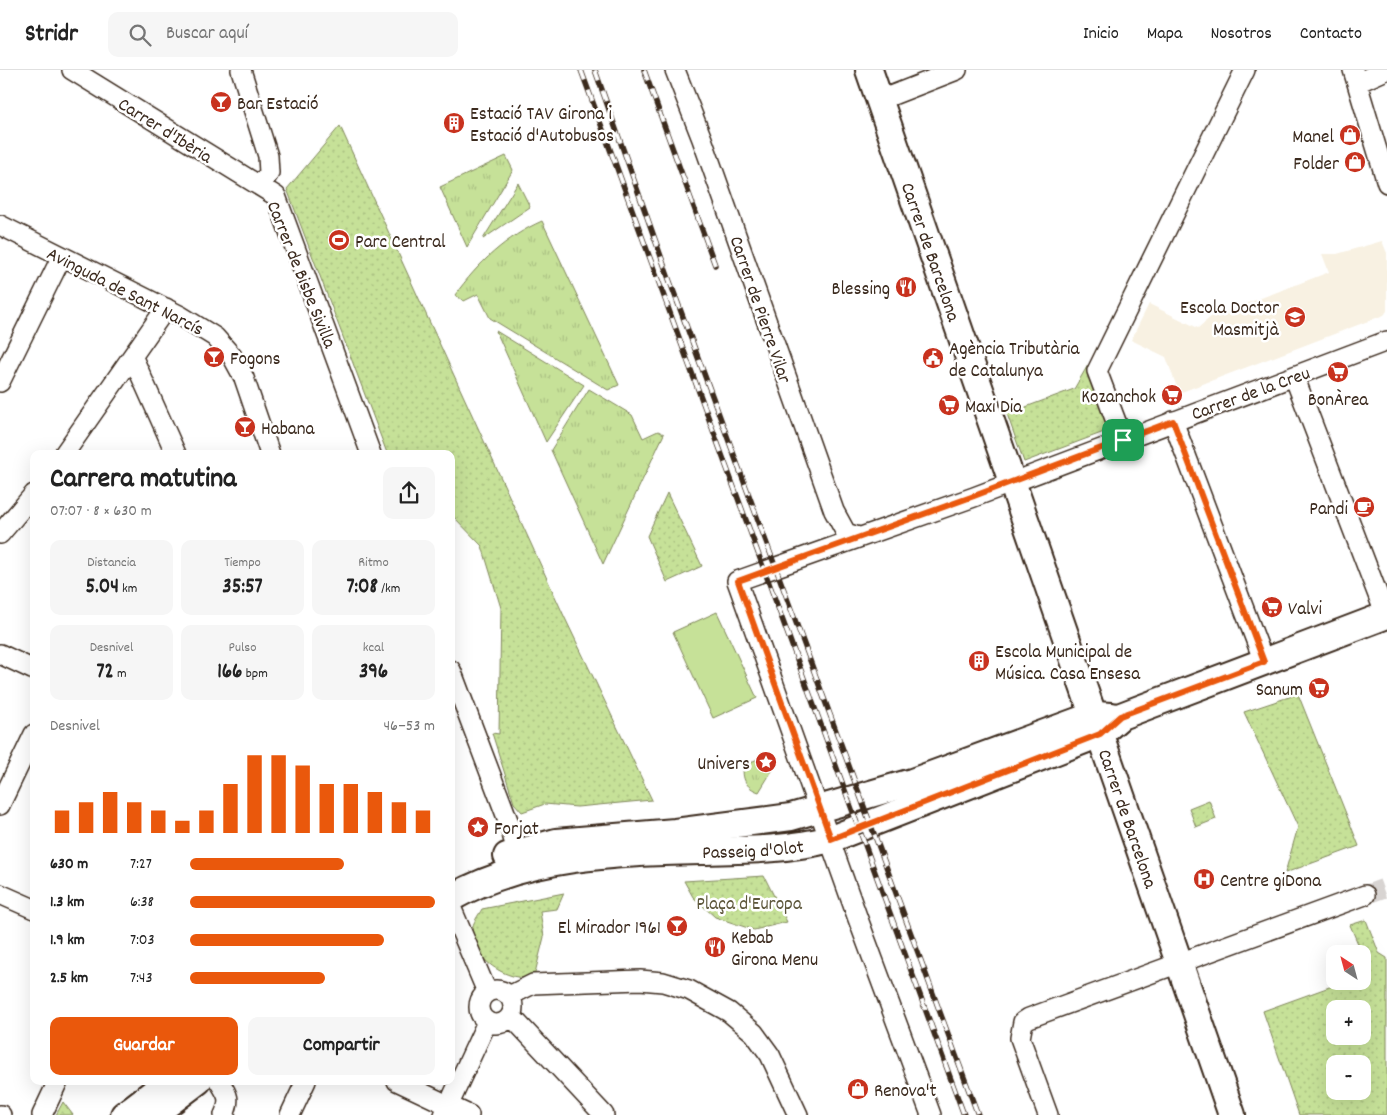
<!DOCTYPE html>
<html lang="es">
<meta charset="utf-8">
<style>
:root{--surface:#fff;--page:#f6f6f6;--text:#222;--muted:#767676;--line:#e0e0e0;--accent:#ea580c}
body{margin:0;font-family:Dekko,sans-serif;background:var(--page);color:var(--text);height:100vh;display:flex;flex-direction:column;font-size:19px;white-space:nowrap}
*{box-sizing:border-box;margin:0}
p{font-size:16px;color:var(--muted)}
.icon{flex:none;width:28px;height:28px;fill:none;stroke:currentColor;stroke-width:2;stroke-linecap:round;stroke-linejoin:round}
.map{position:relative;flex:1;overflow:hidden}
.side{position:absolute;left:30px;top:380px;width:425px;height:635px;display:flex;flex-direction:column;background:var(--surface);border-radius:10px;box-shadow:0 5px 20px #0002}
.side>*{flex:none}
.needle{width:32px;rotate:324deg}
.controls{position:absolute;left:1326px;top:875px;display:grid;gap:10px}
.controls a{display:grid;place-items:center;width:45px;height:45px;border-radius:10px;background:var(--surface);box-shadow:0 5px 20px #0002;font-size:25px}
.pin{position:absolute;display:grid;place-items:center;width:42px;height:42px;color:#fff;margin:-21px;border-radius:10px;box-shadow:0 2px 8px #0006}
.round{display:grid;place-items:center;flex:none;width:52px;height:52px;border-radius:10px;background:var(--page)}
.summary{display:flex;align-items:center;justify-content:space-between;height:85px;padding:0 20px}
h1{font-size:28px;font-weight:700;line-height:38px}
.figures{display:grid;grid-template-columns:repeat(3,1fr);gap:8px;height:85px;padding:5px 20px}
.figures div{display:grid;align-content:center;border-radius:10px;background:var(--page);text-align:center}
.figures b{font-size:21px;font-weight:700}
.figures small{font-size:14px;font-weight:400}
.figures p{font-size:14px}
.chart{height:140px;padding:10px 20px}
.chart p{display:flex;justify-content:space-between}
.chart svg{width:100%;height:90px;margin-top:5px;stroke:var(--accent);stroke-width:6}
.cta{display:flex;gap:10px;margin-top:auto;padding:10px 20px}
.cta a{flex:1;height:58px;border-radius:10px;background:var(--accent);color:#fff;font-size:20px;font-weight:700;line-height:58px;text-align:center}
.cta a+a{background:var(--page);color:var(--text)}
ul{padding:0 20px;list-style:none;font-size:16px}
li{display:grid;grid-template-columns:80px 60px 1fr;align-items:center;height:38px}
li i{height:12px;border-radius:6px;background:var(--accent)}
header{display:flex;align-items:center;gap:30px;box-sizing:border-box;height:70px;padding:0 25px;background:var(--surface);border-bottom:1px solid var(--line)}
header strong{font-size:24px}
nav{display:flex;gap:28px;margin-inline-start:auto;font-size:18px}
.search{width:350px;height:45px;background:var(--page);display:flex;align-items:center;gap:12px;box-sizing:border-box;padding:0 18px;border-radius:10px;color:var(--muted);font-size:19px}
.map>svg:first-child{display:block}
</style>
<header>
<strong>Stridr</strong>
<div class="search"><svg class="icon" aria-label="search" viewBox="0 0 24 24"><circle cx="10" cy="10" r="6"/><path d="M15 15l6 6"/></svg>Buscar aquí</div>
<nav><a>Inicio</a><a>Mapa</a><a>Nosotros</a><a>Contacto</a></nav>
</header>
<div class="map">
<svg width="1387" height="1045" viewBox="0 0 1387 1045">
<defs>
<pattern id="grass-tufts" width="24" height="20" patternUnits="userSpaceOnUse" patternTransform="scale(1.25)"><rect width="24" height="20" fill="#c6e198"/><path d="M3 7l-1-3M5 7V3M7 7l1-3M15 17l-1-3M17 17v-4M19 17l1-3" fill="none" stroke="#abc183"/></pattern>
<pattern id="park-dots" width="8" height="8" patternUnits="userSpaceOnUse" patternTransform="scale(1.25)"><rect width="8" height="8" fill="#c6e198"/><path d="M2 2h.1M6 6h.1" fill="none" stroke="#abc183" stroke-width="1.8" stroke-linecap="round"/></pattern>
</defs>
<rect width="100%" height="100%" fill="#fff"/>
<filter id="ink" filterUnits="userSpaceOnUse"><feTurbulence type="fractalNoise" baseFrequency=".02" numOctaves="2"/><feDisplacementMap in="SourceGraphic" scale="10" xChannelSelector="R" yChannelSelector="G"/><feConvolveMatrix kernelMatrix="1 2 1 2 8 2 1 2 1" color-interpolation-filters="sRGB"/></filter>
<g filter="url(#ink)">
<path fill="#f8f1e2" d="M1382 171 1387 183V241L1384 245 1179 323 1166 287 1131 270 1149 234 1198 258 1220 239 1222 243 1329 202 1322 184H1337Z"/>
<path fill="url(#grass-tufts)" stroke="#80865b" d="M506 86 513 100 467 177 440 117Z
M518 113 530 137 483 169Z
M542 151 619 315 608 320 490 248 478 224 464 231 455 225C478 193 506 167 542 151Z
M496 261 584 315 546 372Z
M589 319 632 345 643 368 658 361 664 364 603 494 551 380Z
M769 684 778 691 759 722C746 718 741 708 744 695Z"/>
<path fill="url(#park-dots)" stroke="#80865b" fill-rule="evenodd" d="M340 56 564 546 652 730 577 737 545 734 522 742 514 733 492 663 499 664 501 538 482 476 451 444V384H394L392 381 387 383 287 119Z
M1088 295 1112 359 1024 392 1007 344 1074 319Z
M667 423 702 496 667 512 647 466Z
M1298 624 1359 776 1285 803 1298 757 1244 642Z
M1209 730 1216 749 1196 757 1189 738Z
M764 806 787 852 754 860 715 847 693 827 684 811Z
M564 823 557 839 540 841 544 867 534 907C508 913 470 888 472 860 473 852 478 846 482 839Z
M1366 850 1379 883 1387 888V1045H1299L1263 941 1346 911H1362L1363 905 1370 902 1350 855ZM1335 939H1362V966H1335ZM1335 994H1362V1021H1335Z
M63 1032 73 1045H56Z"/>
<path fill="#c6e198" stroke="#80865b" d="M717 542 757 628 713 648 673 562Z"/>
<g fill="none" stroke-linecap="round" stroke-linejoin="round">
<path stroke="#d8d4d2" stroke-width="19" stroke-dasharray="19 9" stroke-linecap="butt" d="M1365 825 1387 817"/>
<g stroke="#3b2a1e" stroke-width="22">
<path id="minor" d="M72 0 276 126 371 384
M241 0 268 86 269 103 260 116
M675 0 702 69 834 441 846 463 859 467
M1353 0 1387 113
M1357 13 1386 0
M880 30 957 0
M0 155 181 246 215 267 232 286 244 308 270 384
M133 288 176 384
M1294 306 1386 546
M0 312 62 186
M1173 351 1264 592
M1123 370 1097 301 1245 0
M64 384 166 238
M0 464 34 424
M0 584 34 600
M451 600 509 753 517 782
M0 735 34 664
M0 824 34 839
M451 837 487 922
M479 937a17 17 0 1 1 34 0a17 17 0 1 1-34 0Z
M509 926 533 914 640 910 663 912 689 920 729 942 754 963 770 985 798 1045
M511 946 604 1045
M219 1011C228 1025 231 1029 224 1045
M397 1011 469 1045
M0 1045H1
M42 1045 58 1011
M290 1045 306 1011
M444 1045 487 952
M931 1045 858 849 737 511 974 427 1387 271
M1048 1045 1020 968 1023 952 1029 948 1365 825"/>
</g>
<g stroke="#3b2a1e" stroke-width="30">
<g id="secondary">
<path id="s1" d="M869 0 1232 1045"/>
<path d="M507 786 556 772 675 762 791 747 912 712 1094 645 1112 646"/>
<path id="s2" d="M451 828C527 785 617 783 702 781 746 780 788 780 831 769L1100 664 1121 646 1387 545"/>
<path d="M124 1045 166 1013"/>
<path d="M153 1045 198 1011"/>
</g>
</g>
<use href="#minor" stroke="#fff" stroke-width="19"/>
<use href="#secondary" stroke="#fff" stroke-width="26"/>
<g stroke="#3b2a1e" stroke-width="5.5">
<path id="rail" d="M581 0 964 1045
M595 0 669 209 978 1045
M644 0 715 195"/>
</g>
<use href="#rail" stroke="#fff" stroke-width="4" stroke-dasharray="11" stroke-linecap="butt"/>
</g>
</g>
<g fill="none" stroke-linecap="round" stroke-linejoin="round" filter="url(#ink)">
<g stroke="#fff" stroke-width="10">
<path id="route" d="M1173 351 1264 592 1120 646 1100 664 831 769 738 511 974 426Z"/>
</g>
<use href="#route" stroke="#ea580c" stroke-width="6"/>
</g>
<defs>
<g id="bar-disc" transform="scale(1.125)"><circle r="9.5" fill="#c8321e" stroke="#fff"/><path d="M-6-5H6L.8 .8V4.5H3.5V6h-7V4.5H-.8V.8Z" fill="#fff"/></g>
<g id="building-disc" transform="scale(1.125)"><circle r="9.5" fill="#c8321e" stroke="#fff"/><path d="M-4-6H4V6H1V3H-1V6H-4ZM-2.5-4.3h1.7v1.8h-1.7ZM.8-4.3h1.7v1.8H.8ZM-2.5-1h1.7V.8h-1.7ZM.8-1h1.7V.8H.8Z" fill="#fff"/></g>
<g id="shop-disc" transform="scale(1.125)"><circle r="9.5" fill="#c8321e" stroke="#fff"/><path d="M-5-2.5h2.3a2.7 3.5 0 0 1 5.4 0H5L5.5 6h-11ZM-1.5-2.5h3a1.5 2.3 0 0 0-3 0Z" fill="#fff"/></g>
<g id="stadium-disc" transform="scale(1.125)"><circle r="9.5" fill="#c8321e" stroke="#fff"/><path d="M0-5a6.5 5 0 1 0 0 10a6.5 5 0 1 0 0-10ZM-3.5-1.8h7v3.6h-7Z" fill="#fff"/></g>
<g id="restaurant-disc" transform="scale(1.125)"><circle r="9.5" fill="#c8321e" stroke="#fff"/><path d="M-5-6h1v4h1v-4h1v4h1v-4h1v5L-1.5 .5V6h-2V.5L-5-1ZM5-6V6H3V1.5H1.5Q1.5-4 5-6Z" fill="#fff"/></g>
<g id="school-disc" transform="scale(1.125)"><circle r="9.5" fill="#c8321e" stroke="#fff"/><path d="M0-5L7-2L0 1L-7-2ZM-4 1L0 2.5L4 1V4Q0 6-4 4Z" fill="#fff"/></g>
<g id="civic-disc" transform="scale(1.125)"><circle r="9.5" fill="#c8321e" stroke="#fff"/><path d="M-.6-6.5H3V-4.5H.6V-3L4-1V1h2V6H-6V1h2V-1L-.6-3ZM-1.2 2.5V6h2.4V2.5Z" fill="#fff"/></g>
<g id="supermarket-disc" transform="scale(1.125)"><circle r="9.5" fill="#c8321e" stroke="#fff"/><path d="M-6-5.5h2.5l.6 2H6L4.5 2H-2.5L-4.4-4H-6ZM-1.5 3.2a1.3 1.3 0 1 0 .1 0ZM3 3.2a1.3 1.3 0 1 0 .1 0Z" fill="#fff"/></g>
<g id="cafe-disc" transform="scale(1.125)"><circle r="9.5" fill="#c8321e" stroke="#fff"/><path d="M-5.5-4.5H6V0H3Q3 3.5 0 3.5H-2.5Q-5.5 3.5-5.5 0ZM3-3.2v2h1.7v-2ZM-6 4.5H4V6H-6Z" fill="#fff"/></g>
<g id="sight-disc" transform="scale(1.125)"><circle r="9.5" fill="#c8321e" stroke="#fff"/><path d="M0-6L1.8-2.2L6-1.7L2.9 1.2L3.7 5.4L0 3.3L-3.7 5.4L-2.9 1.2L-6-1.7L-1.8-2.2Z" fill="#fff"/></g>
<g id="hospital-disc" transform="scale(1.125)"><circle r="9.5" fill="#c8321e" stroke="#fff"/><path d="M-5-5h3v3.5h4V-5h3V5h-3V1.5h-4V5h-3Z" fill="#fff"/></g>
</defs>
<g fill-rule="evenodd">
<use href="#bar-disc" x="221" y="32"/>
<use href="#building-disc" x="454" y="53"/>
<use href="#shop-disc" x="1350" y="65"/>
<use href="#shop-disc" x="1355" y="92"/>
<use href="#stadium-disc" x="339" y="170"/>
<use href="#restaurant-disc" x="906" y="217"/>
<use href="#school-disc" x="1295" y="247"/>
<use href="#bar-disc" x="214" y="287"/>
<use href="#civic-disc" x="933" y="288"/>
<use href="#supermarket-disc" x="1338" y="302"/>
<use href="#supermarket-disc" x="1172" y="325"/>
<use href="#supermarket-disc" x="949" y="335"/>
<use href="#bar-disc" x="245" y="357"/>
<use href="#cafe-disc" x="1364" y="437"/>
<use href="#supermarket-disc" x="1272" y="537"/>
<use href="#building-disc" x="979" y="591"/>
<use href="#supermarket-disc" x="1319" y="618"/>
<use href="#sight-disc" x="766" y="692"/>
<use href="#sight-disc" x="478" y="757"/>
<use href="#hospital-disc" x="1204" y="809"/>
<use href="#bar-disc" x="677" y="856"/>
<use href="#restaurant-disc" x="715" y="877"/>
<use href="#shop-disc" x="858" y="1019"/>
</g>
<g text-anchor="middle" stroke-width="5" stroke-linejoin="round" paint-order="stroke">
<g font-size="19" fill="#3b2a1e" stroke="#fff" text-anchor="start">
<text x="237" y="39">Bar Estació</text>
<text x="470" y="49">Estació TAV Girona i<tspan x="470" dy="22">Estació d'Autobusos</tspan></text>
<text x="1334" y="72" text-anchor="end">Manel</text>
<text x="1339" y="99" text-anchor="end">Folder</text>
<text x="355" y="177">Parc Central</text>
<text x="890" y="224" text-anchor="end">Blessing</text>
<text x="1279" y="243" text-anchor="end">Escola Doctor<tspan x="1279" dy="22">Masmitjà</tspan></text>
<text x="949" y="284">Agència Tributària<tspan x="949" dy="22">de Catalunya</tspan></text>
<text x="230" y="294">Fogons</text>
<text x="1156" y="332" text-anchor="end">Kozanchok</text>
<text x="1338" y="335" text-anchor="middle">BonÀrea</text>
<text x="965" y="342">Maxi Dia</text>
<text x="261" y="364">Habana</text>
<text x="1348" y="444" text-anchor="end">Pandi</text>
<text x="1288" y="544">Valvi</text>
<text x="995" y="587">Escola Municipal de<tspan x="995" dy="22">Música. Casa Ensesa</tspan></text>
<text x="1303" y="625" text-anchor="end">Sanum</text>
<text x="750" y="699" text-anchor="end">Univers</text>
<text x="494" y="764">Forjat</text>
<text x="1220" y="816">Centre giDona</text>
<text x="661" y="863" text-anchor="end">El Mirador 1961</text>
<text x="731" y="873">Kebab<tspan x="731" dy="22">Girona Menu</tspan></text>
<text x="874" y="1026">Renova't</text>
</g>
<g font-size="19" fill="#3b2a1e" stroke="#fff">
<text transform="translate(166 59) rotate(32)" y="7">Carrer d'Ibèria</text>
<text dy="7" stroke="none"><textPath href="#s1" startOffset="192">Carrer de Barcelona</textPath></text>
<text transform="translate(303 204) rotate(68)" y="7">Carrer de Bisbe Sivilla</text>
<text transform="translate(126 220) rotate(27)" y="7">Avinguda de Sant Narcís</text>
<text transform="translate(762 239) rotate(71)" y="7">Carrer de Pierre Vilar</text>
<text transform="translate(1250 322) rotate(-20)" y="7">Carrer de la Creu</text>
<text dy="7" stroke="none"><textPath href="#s1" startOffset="792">Carrer de Barcelona</textPath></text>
<text dy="7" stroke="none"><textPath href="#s2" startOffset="309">Passeig d'Olot</textPath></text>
</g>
<g font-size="19" fill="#5e583c" stroke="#fff">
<text x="749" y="839">Plaça d'Europa</text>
</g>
</g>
</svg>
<div class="controls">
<a><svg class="needle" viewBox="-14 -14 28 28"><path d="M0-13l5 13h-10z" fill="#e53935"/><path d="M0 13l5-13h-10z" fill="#767676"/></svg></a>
<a>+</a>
<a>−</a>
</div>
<div class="pin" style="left:1123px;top:370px;background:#1e9e55"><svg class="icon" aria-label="arrive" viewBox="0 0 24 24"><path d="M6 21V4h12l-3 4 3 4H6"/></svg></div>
<section class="side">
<div class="summary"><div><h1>Carrera matutina</h1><p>07:07 · 8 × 630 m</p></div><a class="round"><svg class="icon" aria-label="share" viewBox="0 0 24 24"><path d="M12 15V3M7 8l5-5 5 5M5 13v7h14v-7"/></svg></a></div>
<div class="figures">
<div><p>Distancia</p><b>5.04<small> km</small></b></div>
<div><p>Tiempo</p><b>35:57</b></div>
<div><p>Ritmo</p><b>7:08<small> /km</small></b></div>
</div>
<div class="figures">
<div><p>Desnivel</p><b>72<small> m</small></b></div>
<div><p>Pulso</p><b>166<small> bpm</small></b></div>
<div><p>kcal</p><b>396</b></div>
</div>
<div class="chart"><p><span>Desnivel</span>46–53 m</p>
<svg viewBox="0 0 160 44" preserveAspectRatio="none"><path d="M5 44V33M15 44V29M25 44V24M35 44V29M45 44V33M55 44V38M65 44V33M75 44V20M85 44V6M95 44V6M105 44V11M115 44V20M125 44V20M135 44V24M145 44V29M155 44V33"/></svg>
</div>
<ul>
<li><b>630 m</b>7:27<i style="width:63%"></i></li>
<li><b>1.3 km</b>6:38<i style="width:100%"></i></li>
<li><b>1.9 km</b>7:03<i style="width:79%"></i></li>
<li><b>2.5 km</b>7:43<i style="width:55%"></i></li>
</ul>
<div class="cta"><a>Guardar</a><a>Compartir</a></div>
</section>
</div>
